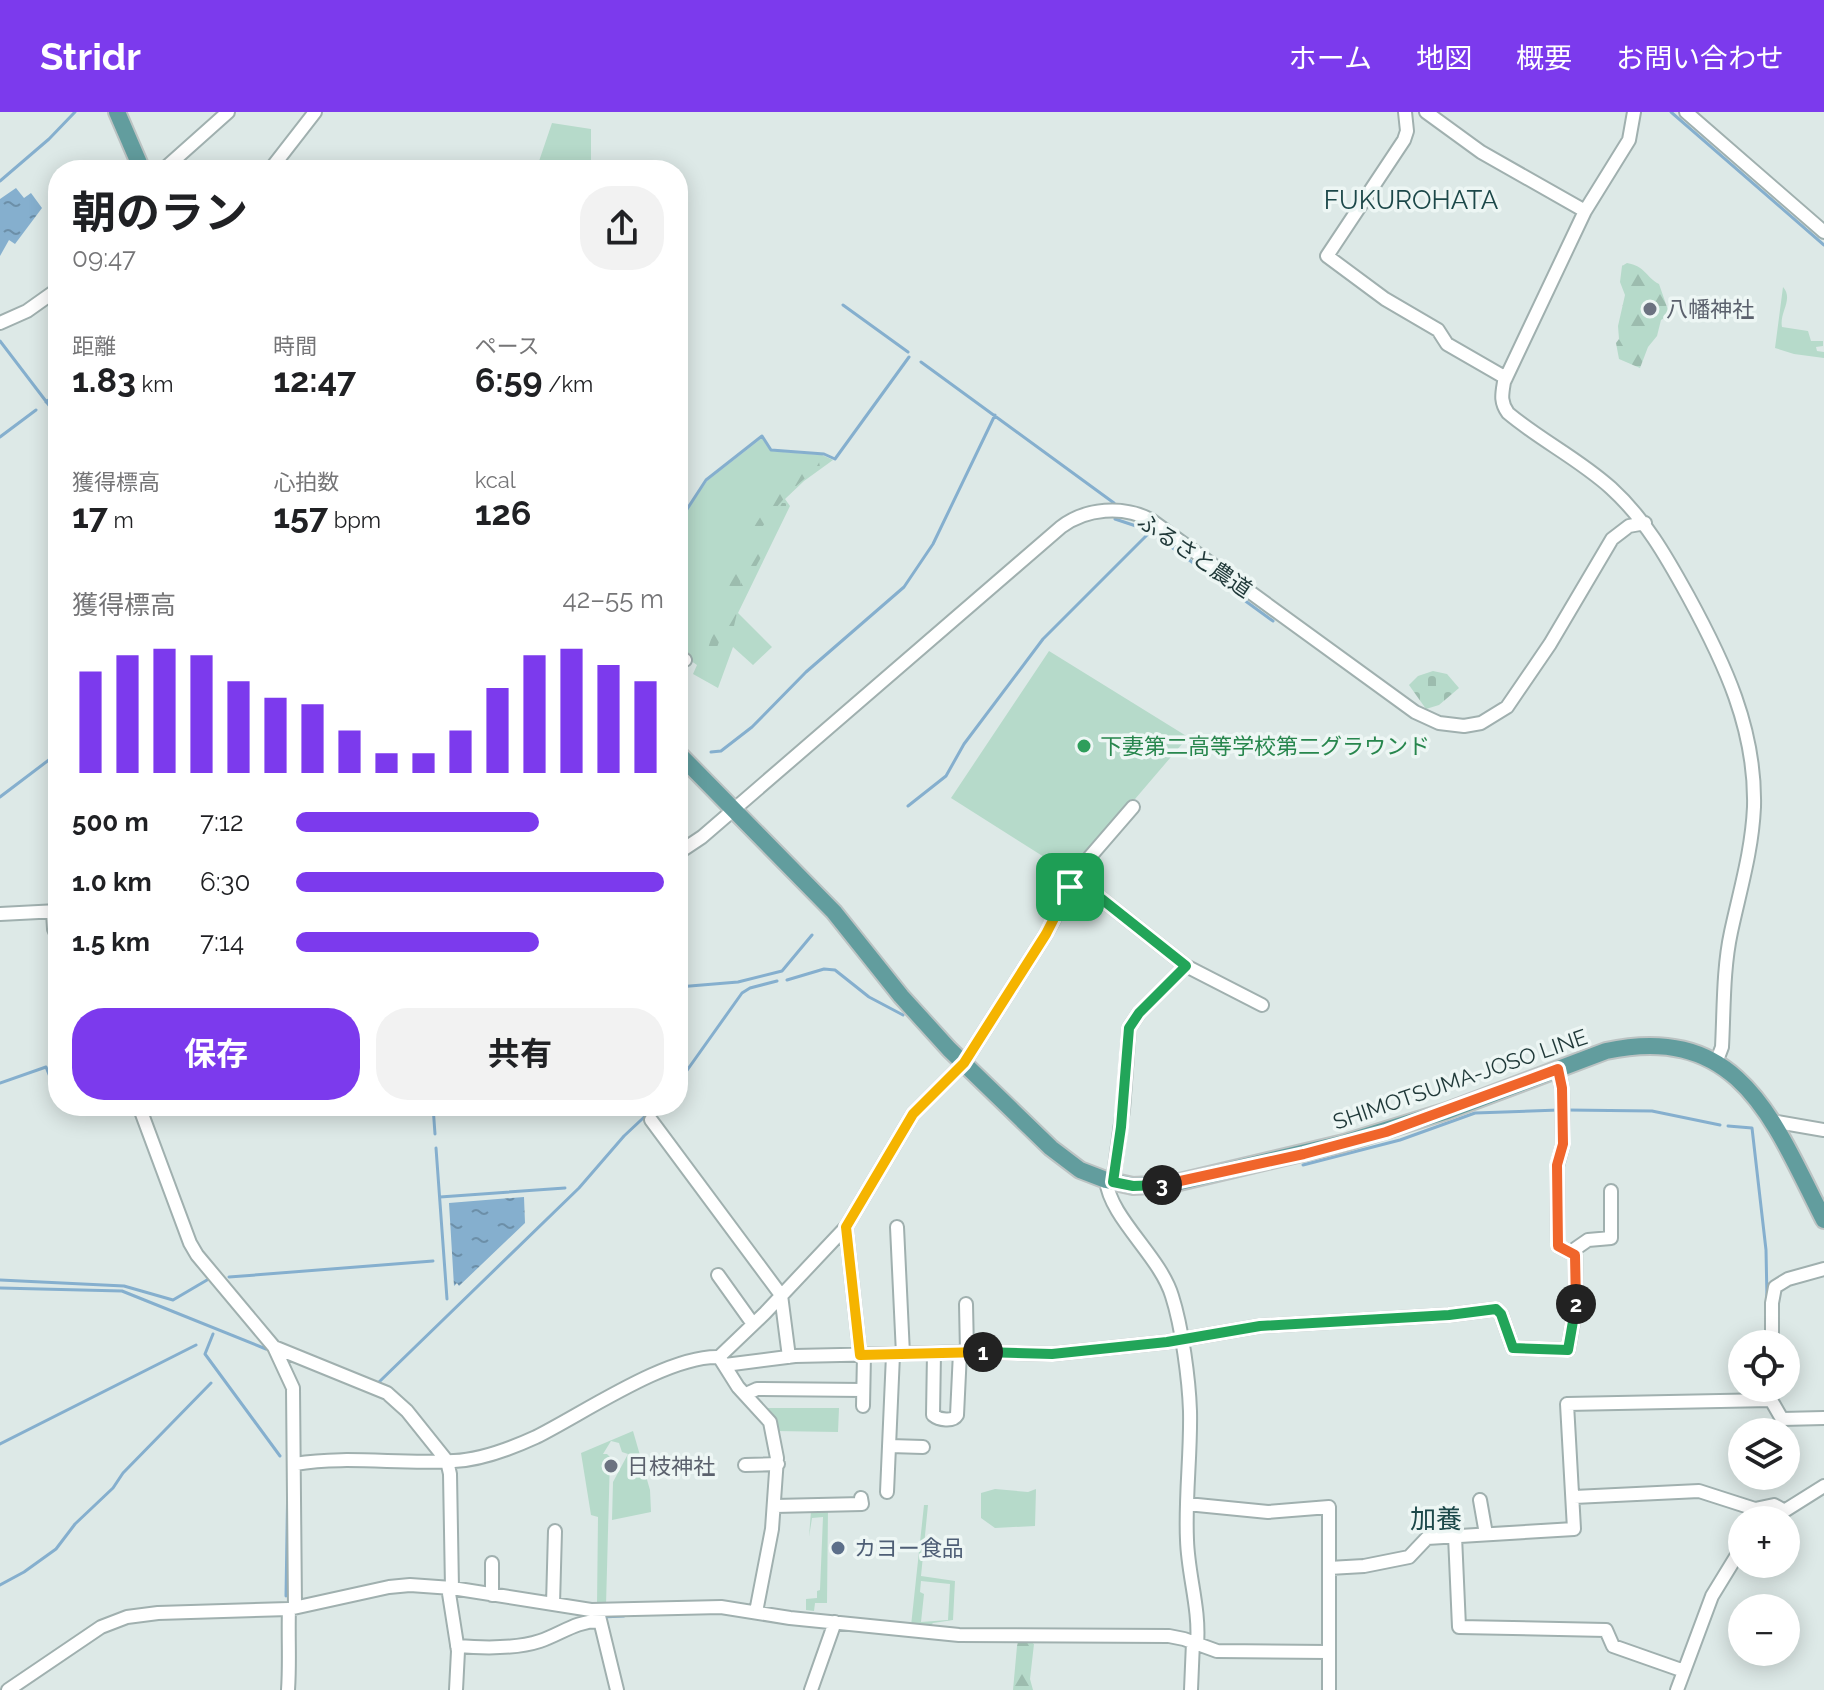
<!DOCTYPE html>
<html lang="ja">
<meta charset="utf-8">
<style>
:root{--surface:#fff;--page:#f2f2f2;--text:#202124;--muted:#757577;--accent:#7c3aed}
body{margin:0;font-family:Raleway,"Noto Sans JP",sans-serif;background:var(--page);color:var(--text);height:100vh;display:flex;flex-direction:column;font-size:30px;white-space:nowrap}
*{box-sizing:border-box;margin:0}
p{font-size:26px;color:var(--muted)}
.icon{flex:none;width:44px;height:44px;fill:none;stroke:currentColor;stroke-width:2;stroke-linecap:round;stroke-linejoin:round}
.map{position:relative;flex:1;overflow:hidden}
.details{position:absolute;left:48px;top:48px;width:640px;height:956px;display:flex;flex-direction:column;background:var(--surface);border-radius:32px;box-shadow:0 4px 20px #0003}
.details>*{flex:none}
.buttons{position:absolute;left:1728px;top:1218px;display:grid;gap:16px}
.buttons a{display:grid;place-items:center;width:72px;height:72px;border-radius:50%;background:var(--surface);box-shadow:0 4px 20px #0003;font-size:40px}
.pin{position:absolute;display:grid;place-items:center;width:68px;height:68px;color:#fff;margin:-34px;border-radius:16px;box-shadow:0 4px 12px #0006}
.km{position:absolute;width:40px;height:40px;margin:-20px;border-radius:50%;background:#222;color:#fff;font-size:22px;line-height:40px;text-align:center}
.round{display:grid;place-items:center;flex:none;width:84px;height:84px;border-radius:32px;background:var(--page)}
.overview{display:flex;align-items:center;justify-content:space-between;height:136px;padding:0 24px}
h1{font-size:44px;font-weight:700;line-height:60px}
.figures{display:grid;grid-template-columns:repeat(3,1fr);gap:12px;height:136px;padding:8px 24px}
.figures div{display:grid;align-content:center}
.figures b{font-size:34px;font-weight:700}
.figures small{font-size:22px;font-weight:400}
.figures p{font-size:22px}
.chart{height:224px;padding:16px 24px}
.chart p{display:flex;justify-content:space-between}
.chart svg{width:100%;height:144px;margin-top:8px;stroke:var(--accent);stroke-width:6}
.button{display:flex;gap:16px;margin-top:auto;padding:16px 24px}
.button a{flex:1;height:92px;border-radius:32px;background:var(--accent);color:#fff;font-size:32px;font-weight:700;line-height:92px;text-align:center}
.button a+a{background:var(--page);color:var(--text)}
ul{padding:0 24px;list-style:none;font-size:26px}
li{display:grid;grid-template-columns:128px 96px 1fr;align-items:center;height:60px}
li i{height:20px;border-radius:10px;background:var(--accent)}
header{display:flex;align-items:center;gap:48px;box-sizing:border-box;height:112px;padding:0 40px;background:var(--accent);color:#fff}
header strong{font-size:38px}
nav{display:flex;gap:44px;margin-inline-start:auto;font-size:28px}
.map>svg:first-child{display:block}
</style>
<header>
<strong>Stridr</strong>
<nav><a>ホーム</a><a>地図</a><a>概要</a><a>お問い合わせ</a></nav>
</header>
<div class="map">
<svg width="1824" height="1578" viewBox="0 0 1824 1578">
<defs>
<pattern id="forest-firs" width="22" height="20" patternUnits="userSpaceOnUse" patternTransform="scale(2)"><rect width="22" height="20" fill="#b6daca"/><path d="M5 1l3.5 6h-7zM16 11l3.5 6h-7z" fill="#9cbcae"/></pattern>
<pattern id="cemetery-stones" width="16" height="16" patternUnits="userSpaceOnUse" patternTransform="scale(2)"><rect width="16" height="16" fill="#b6daca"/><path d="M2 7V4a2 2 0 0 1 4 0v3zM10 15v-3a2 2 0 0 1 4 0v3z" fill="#9cbcae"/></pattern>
<pattern id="water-ripples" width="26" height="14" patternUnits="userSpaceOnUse" patternTransform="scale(2)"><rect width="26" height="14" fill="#85afce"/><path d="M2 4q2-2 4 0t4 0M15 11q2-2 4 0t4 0" fill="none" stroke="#6c8fa8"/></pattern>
</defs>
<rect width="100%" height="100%" fill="#dde9e7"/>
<path fill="#b6daca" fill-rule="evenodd" d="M552 11 591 17V58H536Z
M1783 175C1794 187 1779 201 1782 215L1808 219 1811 229H1823V234L1816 235 1817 239 1824 240V246L1794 242 1775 236Z
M762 326 771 339 822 343 833 348 804 369 785 387 790 394 738 501 772 535 753 553 733 535 718 576 693 562 697 553 678 540V412L707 369Z
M1049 539 1188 625 1071 762 951 686Z
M761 1296H839L838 1320 775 1319Z
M633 1319 650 1378 651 1400 612 1408 613 1370 628 1342 622 1340 619 1331 611 1329 603 1342H607L610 1345 606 1494H597L598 1405 591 1403 581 1341Z
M995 1377 1028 1380 1036 1377 1035 1414 995 1416 981 1406V1381Z
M924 1393H928L921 1464 955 1469 953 1508 933 1511 928 1516 911 1514ZM921 1469 950 1472 948 1508 921 1510 924 1482 920 1480Z
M828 1397 827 1491H815L814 1499 806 1498V1487L817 1486V1479L820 1478 823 1405 812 1406 809 1425 811 1399Z"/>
<path fill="url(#forest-firs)" d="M1627 151C1645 154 1646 165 1659 172L1668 198 1667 204 1661 208 1657 224 1648 235 1640 256 1619 247 1616 231 1619 227 1618 214 1625 183 1620 170 1622 154Z
M815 350H819L820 355C783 380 745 428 740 473L750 449 782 391H786V400L754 458 737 501 731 527 726 528 724 524 738 478 716 538 711 541 708 537C711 525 717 514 721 502 740 435 757 391 815 350Z
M1026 1527 1034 1532 1030 1567 1033 1578H1013L1017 1534 1018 1530Z"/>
<path fill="url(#cemetery-stones)" d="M1433 559 1447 562 1459 576 1439 593 1426 597 1409 573 1418 564Z"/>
<path fill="url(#water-ripples)" d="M16 76 24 86 31 81 42 96 15 132 9 128 0 144V87Z
M524 1085 525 1111 459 1174 457 1171 454 1174 449 1091Z"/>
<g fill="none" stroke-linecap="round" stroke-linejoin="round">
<path stroke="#85afce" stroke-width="3" d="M1671 0 1824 133
M0 69 49 27 75 0
M843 193 908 240
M0 229 58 305
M921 250 1114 391
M46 290 58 281
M0 325 36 298
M1115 407 1148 418 1273 509
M678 411 706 368 762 324 771 338 824 342 835 347 909 245
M711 640 721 639 752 615 806 560 904 475 933 432 995 303
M0 685 58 641
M908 694 946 664 964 632 1043 527 1150 420
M787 868 824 857 835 858 869 885 903 903
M678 875 738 870 782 859 812 823
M0 971 46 955 55 977 58 975
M678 971 742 881 750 876 777 869
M433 994 435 1022
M1567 998 1652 999 1720 1013
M1728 1014 1752 1016 1766 1138 1767 1187
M436 1036 447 1187
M1303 1053 1400 1028 1475 1001 1559 998
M440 1085 565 1076
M229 1165 433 1149
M0 1168 124 1174 173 1188 207 1168
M0 1176 122 1179 266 1237
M213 1222 205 1242 280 1344
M378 1271 579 1076 624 1024 656 994
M0 1332 196 1233
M0 1473 24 1460 56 1437 75 1412 113 1376 123 1361 211 1271
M456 1482 590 1504
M286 1484 288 1361
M602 1505 624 1504"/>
<g stroke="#a0b0af" stroke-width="16">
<path id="minor" d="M1405 0 1407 19 1404 28 1327 144 1385 187 1438 218 1447 232 1506 266
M1426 0 1481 40 1585 99
M1634 0 1629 28 1585 99 1504 270C1502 282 1500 290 1508 301 1540 328 1579 347 1611 376 1645 407 1666 444 1688 484 1724 550 1756 617 1754 695 1752 739 1740 778 1731 820 1723 857 1724 897 1722 935L1716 951
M1686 0 1824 120
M163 58 228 0
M270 58 315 0
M0 211 27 199 58 177
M678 544 685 548
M678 741 702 725 1061 415C1086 396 1123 393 1151 408L1415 600 1439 611 1464 614 1481 611 1507 595 1550 532 1612 427 1629 414 1645 411
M1074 765 1186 854 1139 901 1129 916 1123 997 1113 1070
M53 800 54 817 58 826
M0 802 58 799
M1186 854 1262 893
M1558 957 1562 976 1563 1032 1557 1054 1558 1134 1575 1143
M139 994 190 1131 197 1143 274 1235 293 1276 295 1495
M651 1008 781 1183 789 1245
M1772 1009 1824 1018
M1106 1068C1110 1106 1160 1144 1172 1184 1182 1215 1189 1268 1190 1299 1191 1342 1185 1385 1187 1428 1188 1463 1200 1497 1197 1532
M846 1115 860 1243
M897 1115 903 1242
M718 1163 753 1212
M966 1192 967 1240
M1772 1232V1191L1775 1175 1788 1167 1824 1157
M274 1235 387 1281 407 1299 447 1349 450 1362 452 1476
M934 1241 933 1303C939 1308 953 1310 957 1303L960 1240
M719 1245 765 1201 846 1115 913 1002 964 951 1046 822 1082 754 1133 695
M721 1248 738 1275 770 1310 777 1346 772 1417 756 1500
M725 1253 795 1244 977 1240 1052 1242 1167 1230 1260 1214 1449 1203 1496 1197 1501 1202 1513 1236 1568 1238 1576 1193 1575 1137 1588 1128 1611 1126V1079
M1771 1276V1288L1782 1307 1824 1306
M746 1282 757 1277 863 1278
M863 1294 864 1243
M890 1334 923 1335
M295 1352C348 1343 402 1353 454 1349 482 1348 512 1336 536 1325 584 1301 668 1243 719 1245
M745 1353 778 1352
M887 1380 893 1243
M1574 1385 1699 1379 1755 1397 1774 1393 1783 1398
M1480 1388 1486 1422
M1187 1392 1268 1400 1329 1395V1578
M775 1394 862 1392 861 1386
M1770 1408 1824 1374
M1455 1424 1459 1515 1606 1518 1613 1534 1684 1559
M1329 1456 1364 1454 1409 1445 1427 1426 1574 1417 1567 1292 1771 1288
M448 1475 458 1539 456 1578
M492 1483V1451
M553 1492 555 1419
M599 1504 617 1578
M457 1534C482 1536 516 1537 540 1529 561 1522 576 1509 599 1509
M8 1578 101 1515 127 1505 158 1501 289 1497 389 1475 410 1473 452 1476 591 1498 721 1495 790 1506 959 1523 1169 1524 1184 1527 1217 1539 1328 1540
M288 1578C290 1550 288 1525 289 1497
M811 1578 835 1510
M1191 1578 1193 1530
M1677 1578 1712 1484 1742 1435"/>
</g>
<g stroke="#bcc3c3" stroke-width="20">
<path id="major" d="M117 0 142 58
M678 641 834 800 901 884 949 937 1051 1036 1080 1058 1106 1068 1133 1074 1171 1072 1344 1031 1447 999 1606 939C1741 910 1774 1011 1824 1108"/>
</g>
<use href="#minor" stroke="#fff" stroke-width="12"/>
<use href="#major" stroke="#629d9e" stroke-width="16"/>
</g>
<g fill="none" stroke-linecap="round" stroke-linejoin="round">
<g stroke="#fff" stroke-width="16">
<path id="split-1" d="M983 1240 860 1243 846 1115 913 1002 964 951 1046 822 1070 775"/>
</g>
<g stroke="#fff" stroke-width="16">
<path id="split-2" d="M983 1240 1052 1242 1167 1230 1260 1214 1449 1203 1496 1197 1501 1202 1513 1236 1568 1238 1576 1192"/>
</g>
<g stroke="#fff" stroke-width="16">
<path id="split-3" d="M1162 1073 1304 1042 1386 1020 1558 957 1562 976 1563 1032 1557 1053 1558 1134 1575 1143 1576 1192"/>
</g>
<g stroke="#fff" stroke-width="16">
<path id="split-4" d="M1070 775 1074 765 1186 854 1139 901 1129 916 1121 1015 1113 1070 1133 1074 1162 1073"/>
</g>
<use href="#split-1" stroke="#f5b400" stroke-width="10"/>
<use href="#split-2" stroke="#22a559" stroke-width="10"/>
<use href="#split-3" stroke="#f0652b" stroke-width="10"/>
<use href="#split-4" stroke="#22a559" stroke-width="10"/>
</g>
<g fill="#6b7280" stroke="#edf6f4" stroke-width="3">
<circle cx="1650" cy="197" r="8"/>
<circle cx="611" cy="1354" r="8"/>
</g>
<circle fill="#2e9e5b" stroke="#edf6f4" stroke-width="3" cx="1084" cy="634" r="8"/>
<circle fill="#5c6f8a" stroke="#edf6f4" stroke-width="3" cx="838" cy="1436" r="8"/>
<g text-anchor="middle" stroke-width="7" stroke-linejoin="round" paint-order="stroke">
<g font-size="22" fill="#5b616d" stroke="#edf6f4" text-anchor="start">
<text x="1666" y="205">八幡神社</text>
<text x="627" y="1362">日枝神社</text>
</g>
<g font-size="22" fill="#1f3838" stroke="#edf6f4">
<text transform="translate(1195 443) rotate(34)" y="8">ふるさと農道</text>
<text transform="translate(1460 967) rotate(-19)" y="8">SHIMOTSUMA-JOSO LINE</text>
</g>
<g font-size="22" fill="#27864d" stroke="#edf6f4" text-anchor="start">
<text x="1100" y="642">下妻第二高等学校第二グラウンド</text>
</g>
<g font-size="22" fill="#4e5e75" stroke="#edf6f4" text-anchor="start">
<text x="854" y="1444">カヨー食品</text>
</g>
<g font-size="26" fill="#1c4849" stroke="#edf6f4">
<text x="1411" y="97">FUKUROHATA</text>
<text x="1436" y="1416">加養</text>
</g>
</g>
</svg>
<div class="buttons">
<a><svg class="icon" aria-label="locate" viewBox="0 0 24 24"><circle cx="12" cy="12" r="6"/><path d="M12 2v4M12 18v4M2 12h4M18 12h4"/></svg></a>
<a><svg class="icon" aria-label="layers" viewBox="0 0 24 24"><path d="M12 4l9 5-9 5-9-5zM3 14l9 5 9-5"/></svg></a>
<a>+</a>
<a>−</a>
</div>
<div class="pin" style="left:1070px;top:775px;background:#1e9e55"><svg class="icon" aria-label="arrive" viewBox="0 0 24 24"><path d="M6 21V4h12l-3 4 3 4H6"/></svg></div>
<b class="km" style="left:983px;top:1240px">1</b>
<b class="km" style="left:1576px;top:1192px">2</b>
<b class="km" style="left:1162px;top:1073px">3</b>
<section class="details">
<div class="overview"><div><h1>朝のラン</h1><p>09:47</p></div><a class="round"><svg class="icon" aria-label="share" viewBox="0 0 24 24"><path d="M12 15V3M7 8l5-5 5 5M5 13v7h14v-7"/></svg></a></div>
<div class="figures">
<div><p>距離</p><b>1.83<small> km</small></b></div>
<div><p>時間</p><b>12:47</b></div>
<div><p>ペース</p><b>6:59<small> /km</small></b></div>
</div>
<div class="figures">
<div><p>獲得標高</p><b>17<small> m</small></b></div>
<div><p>心拍数</p><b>157<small> bpm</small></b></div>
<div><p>kcal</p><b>126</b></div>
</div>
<div class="chart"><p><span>獲得標高</span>42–55 m</p>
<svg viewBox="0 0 160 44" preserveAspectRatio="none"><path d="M5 44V13M15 44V8M25 44V6M35 44V8M45 44V16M55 44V21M65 44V23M75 44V31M85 44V38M95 44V38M105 44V31M115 44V18M125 44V8M135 44V6M145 44V11M155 44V16"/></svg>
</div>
<ul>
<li><b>500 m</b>7:12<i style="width:66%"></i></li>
<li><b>1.0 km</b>6:30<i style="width:100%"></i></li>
<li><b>1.5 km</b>7:14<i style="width:66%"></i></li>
</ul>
<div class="button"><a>保存</a><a>共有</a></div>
</section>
</div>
